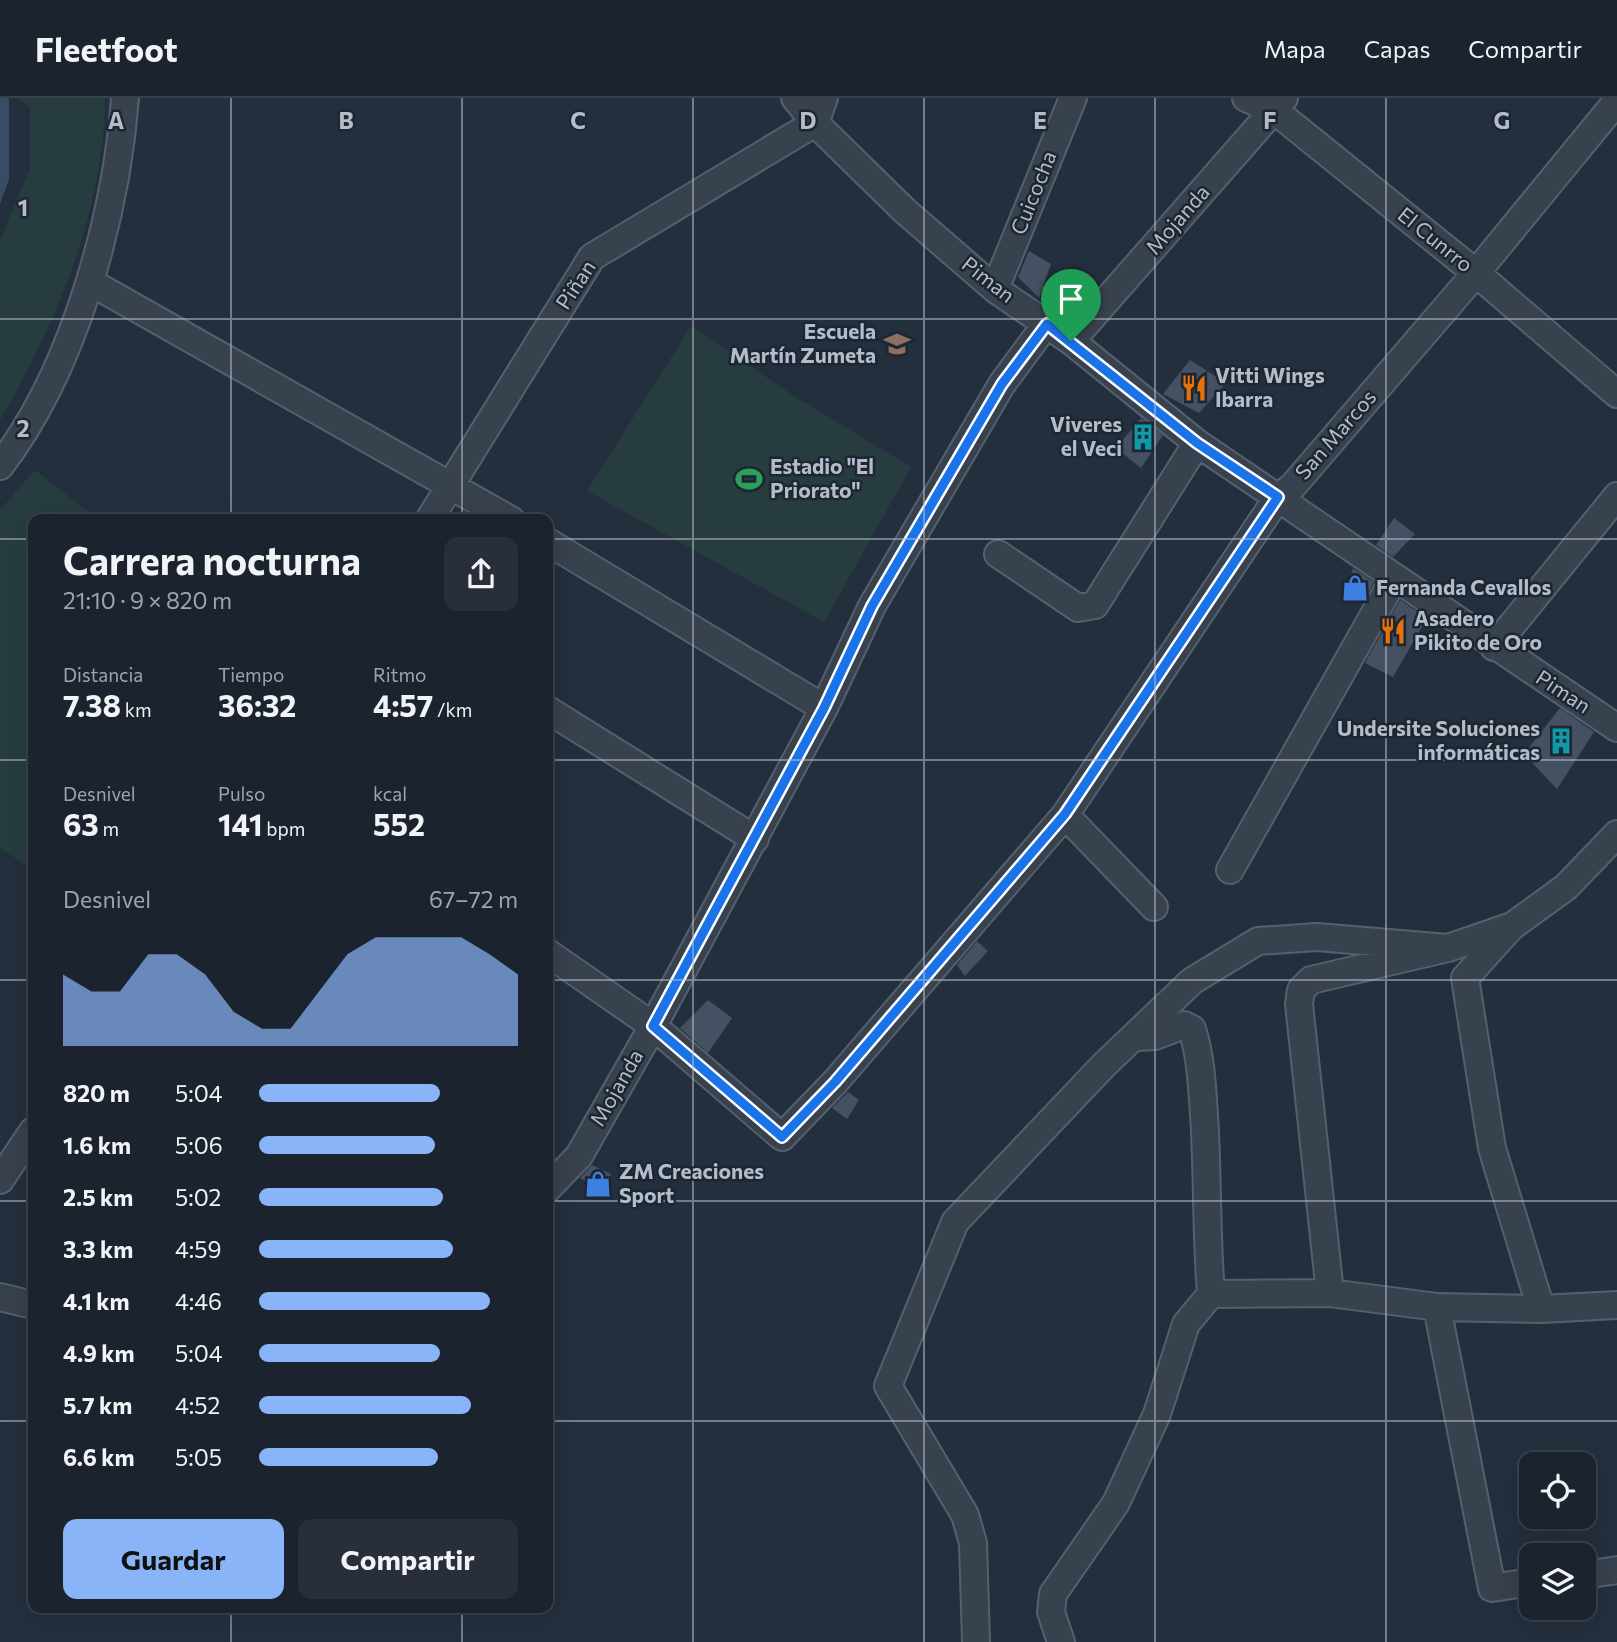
<!DOCTYPE html>
<html lang="es">
<meta charset="utf-8">
<style>
:root{--surface:#1b232e;--page:#282f3a;--text:#f1f3f6;--muted:#a0a4aa;--line:#39404a;--accent:#8ab4f8}
body{margin:0;font-family:Commissioner,sans-serif;background:var(--page);color:var(--text);height:100vh;display:flex;flex-direction:column;font-size:26px;white-space:nowrap}
*{box-sizing:border-box;margin:0}
p{font-size:23px;color:var(--muted)}
.icon{flex:none;width:38px;height:38px;fill:none;stroke:currentColor;stroke-width:2;stroke-linecap:round;stroke-linejoin:round}
.map{position:relative;flex:1;overflow:hidden}
.drawer{position:absolute;left:28px;top:416px;width:525px;height:1099px;display:flex;flex-direction:column;background:var(--surface);border-radius:14px;box-shadow:0 7px 28px #0002,0 0 0 2px var(--line)}
.drawer>*{flex:none}
.buttons{position:absolute;left:1519px;top:1354px;display:grid;gap:14px}
.buttons a{display:grid;place-items:center;width:77px;height:77px;border-radius:14px;background:var(--surface);box-shadow:0 7px 28px #0002,0 0 0 2px var(--line);font-size:35px}
.pin{position:absolute;display:grid;place-items:center;width:60px;height:60px;color:#fff;margin:-72px -30px;border-radius:50% 50% 50% 0;rotate:-45deg;box-shadow:0 0 7px #0007}
.pin .icon{rotate:45deg}
.round{display:grid;place-items:center;flex:none;width:74px;height:74px;border-radius:14px;background:var(--page)}
.summary{display:flex;align-items:center;justify-content:space-between;height:119px;padding:0 35px}
h1{font-size:38px;font-weight:700;line-height:52px}
.figures{display:grid;grid-template-columns:repeat(3,1fr);gap:10px;height:119px;padding:7px 35px}
.figures div{display:grid;align-content:center}
.figures b{font-size:30px;font-weight:700}
.figures small{font-size:19px;font-weight:400}
.figures p{font-size:19px}
.chart{height:196px;padding:14px 35px}
.chart p{display:flex;justify-content:space-between}
.chart svg{width:100%;height:126px;margin-top:7px;fill:var(--accent);opacity:.7}
.primary-button{display:flex;gap:14px;margin-top:auto;padding:14px 35px}
.primary-button a{flex:1;height:80px;border-radius:14px;background:var(--accent);color:#111;font-size:28px;font-weight:700;line-height:80px;text-align:center}
.primary-button a+a{background:var(--page);color:var(--text)}
ul{padding:0 35px;list-style:none;font-size:23px}
li{display:grid;grid-template-columns:112px 84px 1fr;align-items:center;height:52px}
li i{height:18px;border-radius:9px;background:var(--accent)}
header{display:flex;align-items:center;gap:42px;box-sizing:border-box;height:98px;padding:0 35px;background:var(--surface);border-bottom:2px solid var(--line)}
header strong{font-size:33px}
nav{display:flex;gap:38px;margin-inline-start:auto;font-size:24px}
.map>svg:first-child{display:block}
</style>
<header>
<strong>Fleetfoot</strong>
<nav><a>Mapa</a><a>Capas</a><a>Compartir</a></nav>
</header>
<div class="map">
<svg width="1617" height="1544" viewBox="0 0 1617 1544">
<rect width="100%" height="100%" fill="#242f3e"/>
<path fill="#263c3f" d="M16 0H105C105 109 55 229 0 322V142L30 71V9Z
M691 228 794 298 911 369 824 524 587 393Z
M35 372 99 422H33V772L0 750V412Z"/>
<path fill="#394c67" d="M0 0H9V81L0 106Z"/>
<path fill="#455162" d="M1029 153 1051 166 1039 200 1018 179Z
M1190 262 1226 285 1199 315 1163 296Z
M1141 320 1163 337 1141 370 1116 350Z
M1394 420 1415 436 1393 459 1376 447Z
M1353 470 1374 484 1368 496 1350 481Z
M1400 502 1427 520 1393 579 1365 565Z
M1560 610 1594 634 1557 691 1524 656Z
M977 843 988 853 965 878 957 867Z
M708 902 732 920 708 955 680 930Z
M848 994 859 1002 847 1021 832 1010Z
M592 1067 611 1076 601 1093 580 1080Z"/>
<g fill="none" stroke-linecap="round" stroke-linejoin="round">
<g stroke="#565f6c" stroke-width="30">
<path id="minor" d="M795 0 815 25 905 113 995 191 1071 243 1197 345 1617 630
M1246 0 1274 12 1476 175 1617 296
M90 184 511 422
M995 191 1073 0
M1071 243 1284 0
M0 368C74 272 116 119 125 0
M429 422 592 159 815 25 824 0
M548 444 824 610
M998 456 1078 510 1095 507 1197 345
M1494 549 1617 398
M548 612 755 741
M1065 717 1154 809
M1230 772 1394 481
M548 855 653 928 782 1039 835 984 1065 717 1278 399 1292 389 1476 175 1617 3
M1136 939 1155 938 1184 927 1192 931C1201 959 1202 988 1204 1017 1208 1076 1206 1136 1211 1196
M0 1082 33 1033
M548 1090 579 1058 653 928 824 610 872 508 1002 286 1047 225
M1330 1195 1299 906 1301 892 1311 882 1448 850 1509 829
M0 1199 33 1207
M1437 1209 1492 1490 1531 1484
M1541 1211 1492 1050 1465 880 1511 829 1566 789 1617 736
M1584 1477 1617 1472
M976 1544 973 1445 965 1417 888 1288 955 1124 1103 968 1192 883 1258 843 1317 839 1448 850
M1061 1544 1051 1514 1053 1496 1116 1405 1157 1316 1186 1226 1211 1196 1330 1195 1437 1209 1541 1211 1617 1207"/>
</g>
<use href="#minor" stroke="#38414e" stroke-width="26"/>
</g>
<g fill="none" stroke-linecap="round" stroke-linejoin="round">
<g stroke="#fff" stroke-width="14">
<path id="route" d="M1047 226 1197 345 1278 399 1065 716 835 984 782 1039 653 928 824 610 872 508 1002 286Z"/>
</g>
<use href="#route" stroke="#1a73e8" stroke-width="9"/>
</g>
<path fill="none" stroke="#b4bcc9" stroke-width="2" stroke-opacity="0.55" d="M231 0V422M462 0V422M693 0V1544M924 0V1544M1155 0V1544M1386 0V1544M0 221H1617M0 441H33M548 441H1617M0 662H33M548 662H1617M0 882H33M548 882H1617M0 1103H33M548 1103H1617M0 1323H33M548 1323H1617M231 1510V1544M462 1510V1544"/>
<defs>
<g id="school-bare" transform="scale(2.1)"><path d="M0-5L7-2L0 1L-7-2ZM-4 1L0 2.5L4 1V4Q0 6-4 4Z" fill="#8d6e63" stroke="#1d2633" stroke-width="2.5" paint-order="stroke"/></g>
<g id="restaurant-bare" transform="scale(2.1)"><path d="M-5-6h1v4h1v-4h1v4h1v-4h1v5L-1.5 .5V6h-2V.5L-5-1ZM5-6V6H3V1.5H1.5Q1.5-4 5-6Z" fill="#e8710a" stroke="#1d2633" stroke-width="2.5" paint-order="stroke"/></g>
<g id="building-bare" transform="scale(2.1)"><path d="M-4-6H4V6H1V3H-1V6H-4ZM-2.5-4.3h1.7v1.8h-1.7ZM.8-4.3h1.7v1.8H.8ZM-2.5-1h1.7V.8h-1.7ZM.8-1h1.7V.8H.8Z" fill="#0f9aa8" stroke="#1d2633" stroke-width="2.5" paint-order="stroke"/></g>
<g id="stadium-bare" transform="scale(2.1)"><path d="M0-5a6.5 5 0 1 0 0 10a6.5 5 0 1 0 0-10ZM-3.5-1.8h7v3.6h-7Z" fill="#2e9e5b" stroke="#1d2633" stroke-width="2.5" paint-order="stroke"/></g>
<g id="shop-bare" transform="scale(2.1)"><path d="M-5-2.5h2.3a2.7 3.5 0 0 1 5.4 0H5L5.5 6h-11ZM-1.5-2.5h3a1.5 2.3 0 0 0-3 0Z" fill="#3f7fe0" stroke="#1d2633" stroke-width="2.5" paint-order="stroke"/></g>
</defs>
<g fill-rule="evenodd">
<use href="#school-bare" x="897" y="246"/>
<use href="#restaurant-bare" x="1194" y="290"/>
<use href="#building-bare" x="1143" y="339"/>
<use href="#stadium-bare" x="749" y="381"/>
<use href="#shop-bare" x="1355" y="490"/>
<use href="#restaurant-bare" x="1393" y="533"/>
<use href="#building-bare" x="1561" y="643"/>
<use href="#shop-bare" x="598" y="1086"/>
</g>
<g text-anchor="middle" stroke-width="5" stroke-linejoin="round" paint-order="stroke">
<g font-size="21" fill="#b4bcc9" stroke="#1d2633">
<text transform="translate(1034 95) rotate(-68)" y="7">Cuicocha</text>
<text transform="translate(1178 122) rotate(-49)" y="7">Mojanda</text>
<text transform="translate(1435 142) rotate(39)" y="7">El Cunrro</text>
<text transform="translate(988 182) rotate(38)" y="7">Piman</text>
<text transform="translate(576 187) rotate(-57)" y="7">Piñan</text>
<text transform="translate(1336 337) rotate(-49)" y="7">San Marcos</text>
<text transform="translate(1563 594) rotate(33)" y="7">Piman</text>
<text transform="translate(617 990) rotate(-60)" y="7">Mojanda</text>
</g>
<g font-size="21" font-weight="bold" fill="#b4bcc9" stroke="#1d2633" text-anchor="start">
<text x="876" y="241" text-anchor="end">Escuela<tspan x="876" dy="24">Martín Zumeta</tspan></text>
<text x="1215" y="285">Vitti Wings<tspan x="1215" dy="24">Ibarra</tspan></text>
<text x="1122" y="334" text-anchor="end">Viveres<tspan x="1122" dy="24">el Veci</tspan></text>
<text x="770" y="376">Estadio "El<tspan x="770" dy="24">Priorato"</tspan></text>
<text x="1376" y="497">Fernanda Cevallos</text>
<text x="1414" y="528">Asadero<tspan x="1414" dy="24">Pikito de Oro</tspan></text>
<text x="1540" y="638" text-anchor="end">Undersite Soluciones<tspan x="1540" dy="24">informáticas</tspan></text>
<text x="619" y="1081">ZM Creaciones<tspan x="619" dy="24">Sport</tspan></text>
</g>
</g>
<g font-size="23" text-anchor="middle" font-weight="bold" fill="#b4bcc9" stroke="#1d2633" stroke-width="5" stroke-linejoin="round" paint-order="stroke">
<text x="116" y="31">A</text>
<text x="346" y="31">B</text>
<text x="578" y="31">C</text>
<text x="808" y="31">D</text>
<text x="1040" y="31">E</text>
<text x="1270" y="31">F</text>
<text x="1502" y="31">G</text>
<text x="23" y="118">1</text>
<text x="23" y="339">2</text>
</g>
</svg>
<div class="buttons">
<a><svg class="icon" aria-label="locate" viewBox="0 0 24 24"><circle cx="12" cy="12" r="6"/><path d="M12 2v4M12 18v4M2 12h4M18 12h4"/></svg></a>
<a><svg class="icon" aria-label="layers" viewBox="0 0 24 24"><path d="M12 4l9 5-9 5-9-5zM3 14l9 5 9-5"/></svg></a>
</div>
<div class="pin" style="left:1071px;top:243px;background:#1e9e55"><svg class="icon" aria-label="arrive" viewBox="0 0 24 24"><path d="M6 21V4h12l-3 4 3 4H6"/></svg></div>
<section class="drawer">
<div class="summary"><div><h1>Carrera nocturna</h1><p>21:10 · 9 × 820 m</p></div><a class="round"><svg class="icon" aria-label="share" viewBox="0 0 24 24"><path d="M12 15V3M7 8l5-5 5 5M5 13v7h14v-7"/></svg></a></div>
<div class="figures">
<div><p>Distancia</p><b>7.38<small> km</small></b></div>
<div><p>Tiempo</p><b>36:32</b></div>
<div><p>Ritmo</p><b>4:57<small> /km</small></b></div>
</div>
<div class="figures">
<div><p>Desnivel</p><b>63<small> m</small></b></div>
<div><p>Pulso</p><b>141<small> bpm</small></b></div>
<div><p>kcal</p><b>552</b></div>
</div>
<div class="chart"><p><span>Desnivel</span>67–72 m</p>
<svg viewBox="0 0 160 44" preserveAspectRatio="none"><path d="M0 44V19L10 25L20 25L30 12L40 12L50 19L60 32L70 38L80 38L90 25L100 12L110 6L120 6L130 6L140 6L150 12L160 19V44z"/></svg>
</div>
<ul>
<li><b>820 m</b>5:04<i style="width:70%"></i></li>
<li><b>1.6 km</b>5:06<i style="width:68%"></i></li>
<li><b>2.5 km</b>5:02<i style="width:71%"></i></li>
<li><b>3.3 km</b>4:59<i style="width:75%"></i></li>
<li><b>4.1 km</b>4:46<i style="width:89%"></i></li>
<li><b>4.9 km</b>5:04<i style="width:70%"></i></li>
<li><b>5.7 km</b>4:52<i style="width:82%"></i></li>
<li><b>6.6 km</b>5:05<i style="width:69%"></i></li>
</ul>
<div class="primary-button"><a>Guardar</a><a>Compartir</a></div>
</section>
</div>
